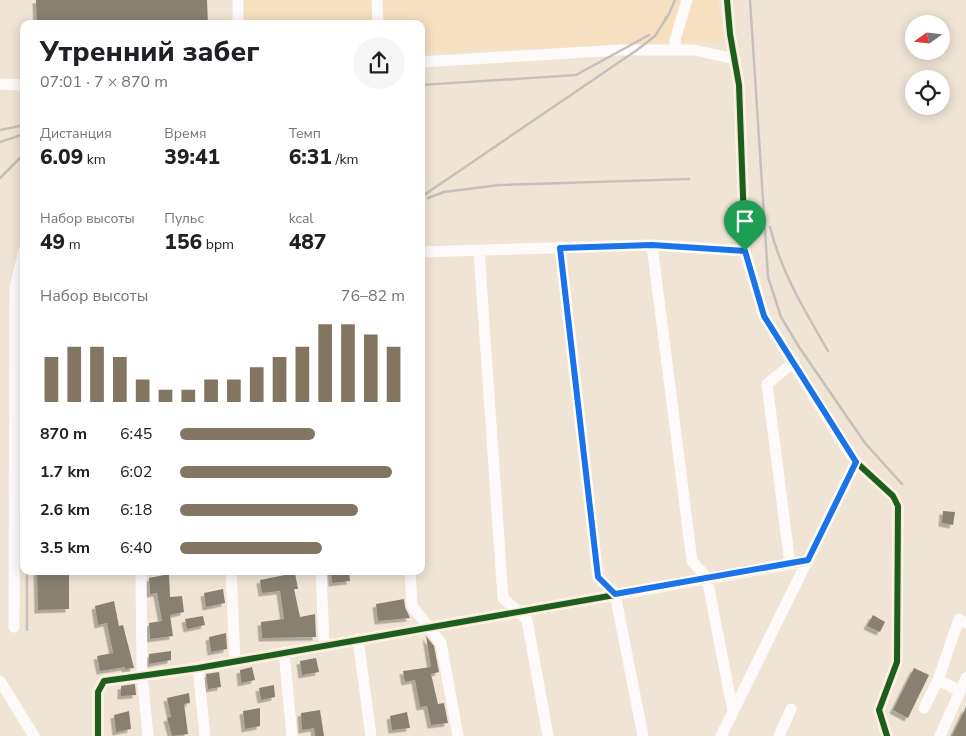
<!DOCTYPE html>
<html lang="ru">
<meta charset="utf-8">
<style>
:root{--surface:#fff;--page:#f6f6f6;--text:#202124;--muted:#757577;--accent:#827663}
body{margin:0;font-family:"Nunito Sans",sans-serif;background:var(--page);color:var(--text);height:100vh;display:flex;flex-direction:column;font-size:19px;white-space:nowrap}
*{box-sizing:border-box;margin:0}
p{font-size:16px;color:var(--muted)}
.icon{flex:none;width:28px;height:28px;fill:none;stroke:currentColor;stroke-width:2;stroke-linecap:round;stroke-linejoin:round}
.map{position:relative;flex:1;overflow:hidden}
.details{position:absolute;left:20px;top:20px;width:405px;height:555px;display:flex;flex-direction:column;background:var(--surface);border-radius:10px;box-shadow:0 2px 12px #0003}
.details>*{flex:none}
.needle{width:32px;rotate:255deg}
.tools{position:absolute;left:905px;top:15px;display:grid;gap:10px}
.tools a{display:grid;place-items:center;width:45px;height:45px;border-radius:50%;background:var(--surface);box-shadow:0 2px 12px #0003;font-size:25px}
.pin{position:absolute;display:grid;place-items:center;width:42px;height:42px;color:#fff;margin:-51px -21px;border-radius:50% 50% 50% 0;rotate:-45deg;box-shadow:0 0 5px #0007}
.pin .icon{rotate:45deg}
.round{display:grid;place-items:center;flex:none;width:52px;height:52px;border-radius:26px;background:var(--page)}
.summary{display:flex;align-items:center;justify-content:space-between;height:85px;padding:0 20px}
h1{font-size:28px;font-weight:800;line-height:38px}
.metrics{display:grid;grid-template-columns:repeat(3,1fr);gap:8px;height:85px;padding:5px 20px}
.metrics div{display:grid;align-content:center}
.metrics b{font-size:21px;font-weight:800}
.metrics small{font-size:14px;font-weight:400}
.metrics p{font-size:14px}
.chart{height:140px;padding:10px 20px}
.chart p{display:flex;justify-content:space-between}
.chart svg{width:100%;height:90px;margin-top:5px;stroke:var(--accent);stroke-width:6}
ul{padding:0 20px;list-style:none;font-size:16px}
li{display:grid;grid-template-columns:80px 60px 1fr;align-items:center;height:38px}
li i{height:12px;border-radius:6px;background:var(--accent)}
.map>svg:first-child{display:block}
</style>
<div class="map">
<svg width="966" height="736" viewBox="0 0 966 736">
<defs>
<filter id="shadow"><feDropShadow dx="-3.5" dy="3.5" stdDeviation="0" flood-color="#0004"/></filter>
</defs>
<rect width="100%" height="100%" fill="#f0e4d4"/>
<path fill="#f6e0c0" d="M232 0H717L726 41 421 53V24H233Z"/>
<path fill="#888071" filter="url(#shadow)" d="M36 0H207L208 24H37Z
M943 511 955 512 953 525 942 523Z
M37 571H69V609L38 610Z
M331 571H349L350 581 332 583Z
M295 573 298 589H294L300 617 315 614 316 637 262 638 261 622 284 619 280 591 262 593 260 580Z
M169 574 170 597 182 596 184 612 170 615 173 636 150 639 149 623 162 621 157 593 150 594 149 578Z
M223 589 225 603 206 607 204 593Z
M404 599 405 607 410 618 378 621 376 604Z
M114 601 119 626 123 625 134 668 125 669V667L100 671 97 656 113 653 107 623 98 625 95 606Z
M873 615 885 622 880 632 867 626Z
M203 616 205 625 187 629 185 619Z
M226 633 227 649 211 652 209 637Z
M426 636 434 646 439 672 431 674 438 704 444 703 448 723 431 725 427 706 420 707 415 680 405 682 403 671 431 667Z
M171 651V660L149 664V654Z
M316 658 319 672 302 675 300 661Z
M252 667 255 680 241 683 240 670Z
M914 668 929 675 908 718 893 710Z
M219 672 221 687 208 689 206 674Z
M135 684 136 695 121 696V686Z
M274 685 275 697 261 700 259 688Z
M189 693 190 703 184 704 188 734 172 736 167 718 171 717 167 698Z
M966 707V736H952Z
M260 708V726L245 729 243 711Z
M320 710 324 736H315L314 728 302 730 301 713Z
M129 711 131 729 116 732 114 715Z
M407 712 410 728 392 730 390 716Z"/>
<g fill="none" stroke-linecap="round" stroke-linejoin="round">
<path stroke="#fdfbf9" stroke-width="11" d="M238 0V24
M377 0 378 24
M727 0 730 34 739 85 745 251 764 316 843 443 856 462 893 496 898 506 897 662 879 710 887 736
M676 50 675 40 687 0
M421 62 620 50H694L735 59
M0 84 24 85
M652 245 692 561 707 578 733 712
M560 247 598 577 615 594 643 736
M479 250 503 598 527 620 548 736
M421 252 652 245 745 251
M790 564 767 384 794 362
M141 571 142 675 148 736
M231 571 235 660
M321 571 324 645
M410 571 412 606 441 643 458 736
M14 627 15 288 24 250
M358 639 371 736
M284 652 292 736
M198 668 205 736
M938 680 960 691
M0 681 34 736
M924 708 938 680 959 619 966 623
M98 736V692L104 681 198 668 809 561
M721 736 856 462
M779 736 791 709
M940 736 966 678"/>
<path stroke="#c4c0bb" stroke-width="2.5" d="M750 0 768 277 781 317 799 347 865 443 902 484
M665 19 669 14 675 0
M421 85 576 75 649 35
M0 130 24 125
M0 142 24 134
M0 178 24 154
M421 197 637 50 655 36 669 14
M428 198 444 192 499 185 689 179
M770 227C781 272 805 311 828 351
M27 571V630"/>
<g stroke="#fbe6c9" stroke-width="9">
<path id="cycleway" d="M727 0 730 34 739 85 745 251 764 316 843 443 856 462 893 496 898 506 897 662 879 710 887 736
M98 736V692L104 681 198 668 809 561"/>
</g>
<use href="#cycleway" stroke="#1b5e20" stroke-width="6"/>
</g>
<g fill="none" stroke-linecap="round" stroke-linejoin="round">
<g stroke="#fff" stroke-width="10">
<path id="route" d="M652 245 745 251 764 316 856 462 808 560 615 594 598 577 560 248Z"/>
</g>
<use href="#route" stroke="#1a73e8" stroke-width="6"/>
</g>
</svg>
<div class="tools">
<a><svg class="needle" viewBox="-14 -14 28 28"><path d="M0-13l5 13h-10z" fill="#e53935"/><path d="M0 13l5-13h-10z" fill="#757577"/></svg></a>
<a><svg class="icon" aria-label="locate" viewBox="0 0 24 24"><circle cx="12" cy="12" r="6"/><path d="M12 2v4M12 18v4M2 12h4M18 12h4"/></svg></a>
</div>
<div class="pin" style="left:745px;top:251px;background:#1e9e55"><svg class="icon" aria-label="arrive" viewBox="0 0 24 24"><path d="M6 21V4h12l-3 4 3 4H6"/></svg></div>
<section class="details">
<div class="summary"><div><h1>Утренний забег</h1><p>07:01 · 7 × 870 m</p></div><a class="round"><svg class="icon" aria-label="share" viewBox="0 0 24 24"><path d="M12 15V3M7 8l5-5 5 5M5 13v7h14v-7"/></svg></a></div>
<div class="metrics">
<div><p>Дистанция</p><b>6.09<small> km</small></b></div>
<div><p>Время</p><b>39:41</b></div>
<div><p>Темп</p><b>6:31<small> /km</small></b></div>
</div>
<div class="metrics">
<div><p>Набор высоты</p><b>49<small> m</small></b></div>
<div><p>Пульс</p><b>156<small> bpm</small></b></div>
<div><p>kcal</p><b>487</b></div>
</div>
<div class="chart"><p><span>Набор высоты</span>76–82 m</p>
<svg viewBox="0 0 160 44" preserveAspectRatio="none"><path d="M5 44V22M15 44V17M25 44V17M35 44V22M45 44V33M55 44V38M65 44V38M75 44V33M85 44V33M95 44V27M105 44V22M115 44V17M125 44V6M135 44V6M145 44V11M155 44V17"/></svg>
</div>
<ul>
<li><b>870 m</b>6:45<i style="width:60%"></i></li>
<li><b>1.7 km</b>6:02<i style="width:94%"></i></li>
<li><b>2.6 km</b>6:18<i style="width:79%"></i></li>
<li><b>3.5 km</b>6:40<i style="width:63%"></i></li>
</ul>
</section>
</div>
